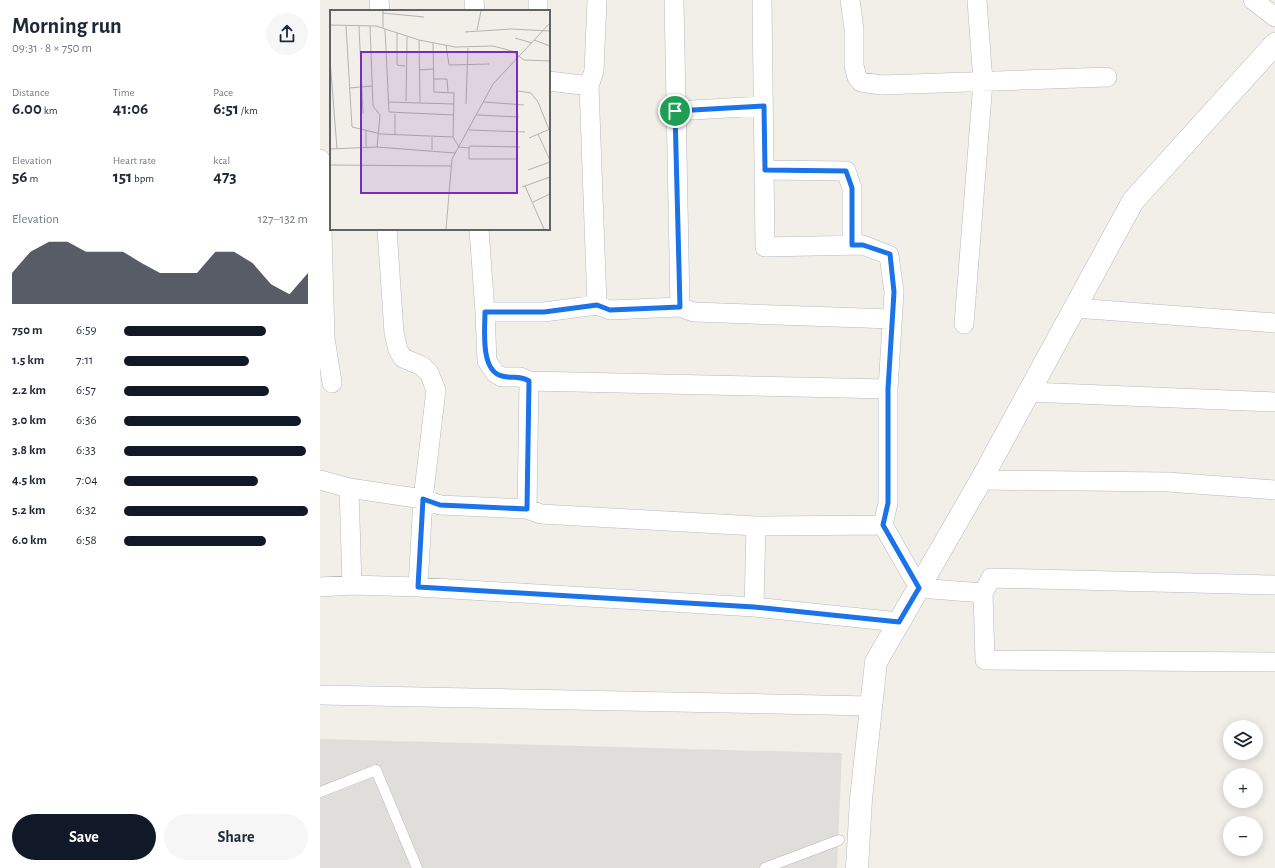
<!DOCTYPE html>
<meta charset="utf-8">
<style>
:root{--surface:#fff;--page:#f6f6f7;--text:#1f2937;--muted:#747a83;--accent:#111827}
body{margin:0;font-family:"Alegreya Sans",sans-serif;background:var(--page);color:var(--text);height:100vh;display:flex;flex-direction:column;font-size:15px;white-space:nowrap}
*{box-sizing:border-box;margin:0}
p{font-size:13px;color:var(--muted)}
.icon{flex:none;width:22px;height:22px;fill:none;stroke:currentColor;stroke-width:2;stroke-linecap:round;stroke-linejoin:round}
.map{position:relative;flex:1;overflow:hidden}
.details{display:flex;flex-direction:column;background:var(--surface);width:320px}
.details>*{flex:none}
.fabs{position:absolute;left:903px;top:720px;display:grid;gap:8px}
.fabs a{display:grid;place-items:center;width:40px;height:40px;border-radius:50%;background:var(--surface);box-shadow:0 2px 10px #0003;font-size:20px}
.pin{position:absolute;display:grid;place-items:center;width:34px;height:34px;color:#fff;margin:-17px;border:2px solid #fff;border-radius:50%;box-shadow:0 1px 4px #0007}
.round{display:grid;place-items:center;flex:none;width:42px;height:42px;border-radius:21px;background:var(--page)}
.summary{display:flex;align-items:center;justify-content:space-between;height:68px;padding:0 12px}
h1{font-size:22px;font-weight:600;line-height:30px}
.metrics{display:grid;grid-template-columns:repeat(3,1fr);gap:6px;height:68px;padding:4px 12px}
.metrics div{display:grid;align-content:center}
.metrics b{font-size:17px;font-weight:600}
.metrics small{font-size:11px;font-weight:400}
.metrics p{font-size:11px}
.chart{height:112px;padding:8px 12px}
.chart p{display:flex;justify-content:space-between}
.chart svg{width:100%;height:72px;margin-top:4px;fill:var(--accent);opacity:.7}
.action{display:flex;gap:8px;margin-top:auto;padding:8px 12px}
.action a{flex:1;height:46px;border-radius:24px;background:var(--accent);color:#fff;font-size:16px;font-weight:600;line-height:46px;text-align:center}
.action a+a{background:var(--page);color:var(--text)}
ul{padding:0 12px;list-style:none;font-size:13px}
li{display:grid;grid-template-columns:64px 48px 1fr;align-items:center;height:30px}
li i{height:10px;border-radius:5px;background:var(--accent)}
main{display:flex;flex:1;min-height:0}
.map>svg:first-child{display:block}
</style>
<main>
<section class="details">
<div class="summary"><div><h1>Morning run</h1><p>09:31 · 8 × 750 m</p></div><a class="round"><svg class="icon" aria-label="share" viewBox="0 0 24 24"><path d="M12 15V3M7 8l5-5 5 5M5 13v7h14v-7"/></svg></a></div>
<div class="metrics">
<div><p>Distance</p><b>6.00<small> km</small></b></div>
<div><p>Time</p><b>41:06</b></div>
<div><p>Pace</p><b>6:51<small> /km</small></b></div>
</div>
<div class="metrics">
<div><p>Elevation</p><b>56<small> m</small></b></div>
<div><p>Heart rate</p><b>151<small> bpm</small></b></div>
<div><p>kcal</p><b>473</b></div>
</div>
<div class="chart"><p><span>Elevation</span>127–132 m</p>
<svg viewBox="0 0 160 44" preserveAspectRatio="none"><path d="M0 44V25L10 12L20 6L30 6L40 12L50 12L60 12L70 19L80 25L90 25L100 25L110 12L120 12L130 19L140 32L150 38L160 25V44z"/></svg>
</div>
<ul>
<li><b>750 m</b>6:59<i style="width:77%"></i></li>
<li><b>1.5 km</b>7:11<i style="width:68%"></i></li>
<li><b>2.2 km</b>6:57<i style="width:79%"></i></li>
<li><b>3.0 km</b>6:36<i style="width:96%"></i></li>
<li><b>3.8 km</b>6:33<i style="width:99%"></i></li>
<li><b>4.5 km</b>7:04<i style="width:73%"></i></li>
<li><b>5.2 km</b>6:32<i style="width:100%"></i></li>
<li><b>6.0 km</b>6:58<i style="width:77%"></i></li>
</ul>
<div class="action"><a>Save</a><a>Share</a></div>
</section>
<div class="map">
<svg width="955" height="868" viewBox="0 0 955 868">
<rect width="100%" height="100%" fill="#f1efe8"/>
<path fill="#e0deda" d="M0 739 522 753 517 868H0Z"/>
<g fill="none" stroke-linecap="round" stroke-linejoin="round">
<g stroke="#b5b8bc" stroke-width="11">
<path id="service" d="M0 792 56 770 97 868
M445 868 519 840"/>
</g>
<g stroke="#b5b8bc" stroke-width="20">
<path id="minor" d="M59 0 60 11
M154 0 155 11
M218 0V11
M277 0 274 71 269 86 277 305
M354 0 360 307
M442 0 445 247 543 245 569 255 574 292 568 389V503L563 525 599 588 663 593 665 660 955 662
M530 0 534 29V66L537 77 541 82 562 85 787 77
M933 0 955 17
M229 81 269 86
M355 111 443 106
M0 159 5 338 12 383
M445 170 526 171 532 188V245
M67 229 74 333 78 350 83 358 102 366 109 373 116 390 103 499 98 587
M159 229 165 312 167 361 175 373 182 377H200L209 381 568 389
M755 308 955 323
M165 312H224L277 305 290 310 360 307 374 312 572 319
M644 324 663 82 657 0
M709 392 955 402
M0 480 29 488 103 499 120 505 207 509 221 514 436 526 563 525
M661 480 848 482 955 490
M29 488 32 585
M207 509 209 381
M0 587 32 585 98 587 434 607 579 622
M663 593 671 578 955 585
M434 607 436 526
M0 695 551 706"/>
</g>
<g stroke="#b6babf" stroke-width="23">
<path id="secondary" d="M537 868 541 799 556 662 661 480 813 201 955 44"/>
</g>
<use href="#service" stroke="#fff" stroke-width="10"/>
<use href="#minor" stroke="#fff" stroke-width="19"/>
<use href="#secondary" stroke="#fff" stroke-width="22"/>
</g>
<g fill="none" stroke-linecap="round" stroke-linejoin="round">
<g stroke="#fff" stroke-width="8">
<path id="route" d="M444 106 445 170 526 171 532 188V245H543L570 254 574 292 568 389V503L563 525 599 588 579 622 434 607 98 587 103 499 120 505 207 509 209 381C199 375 192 379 182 376 160 371 165 329 165 312H224L277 305 290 310 360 307 355 111Z"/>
</g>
<use href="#route" stroke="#1a73e8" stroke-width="5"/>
</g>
<g transform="translate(10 10)">
<rect width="220" height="220" fill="#f1efe8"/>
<path fill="none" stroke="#b3b3b1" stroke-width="1" d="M52 3 94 7M0 15 46 16 89 30 125 37 163 36 182 41 194 50 220 51M16 16 22 117 51 124 123 127M29 16 33 104M40 16 43 96 50 105 47 137M53 18V1M55 19 59 102 124 105M147 20 151 1M135 22 181 19 220 21M67 23V55L75 56M185 28 202 33M89 30 90 92M204 30 220 36M103 33 104 82 124 83 123 127 129 137 139 138V149H188M116 35 119 55 159 54M0 50 7 139M89 60 103 59M104 69H117L118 82M19 78 42 76M188 81 201 83 208 92 220 122M76 91 77 27M58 92 124 94M154 92 194 95M136 94 138 38M147 105 189 107M139 120 195 122M36 121V137M208 124 220 150M65 125V104M199 128 220 119M139 138 140 136 190 137M0 139 47 137 125 143M102 140V127M0 155 121 156M198 160 220 152M195 176 214 219M192 177 220 167M203 192 220 184M116 219 122 149 163 74 220 13"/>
<path fill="#7b2cbf" fill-opacity="0.15" stroke="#7b2cbf" stroke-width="2" d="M31 42H187V183H31Z"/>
<rect width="220" height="220" fill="none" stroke="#5f6368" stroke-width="2"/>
</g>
</svg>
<div class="fabs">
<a><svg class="icon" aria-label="layers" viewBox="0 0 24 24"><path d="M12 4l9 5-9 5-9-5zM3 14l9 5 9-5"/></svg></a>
<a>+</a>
<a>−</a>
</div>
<div class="pin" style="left:355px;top:111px;background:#1e9e55"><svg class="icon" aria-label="arrive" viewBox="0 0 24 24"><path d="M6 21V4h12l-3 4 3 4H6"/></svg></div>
</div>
</main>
